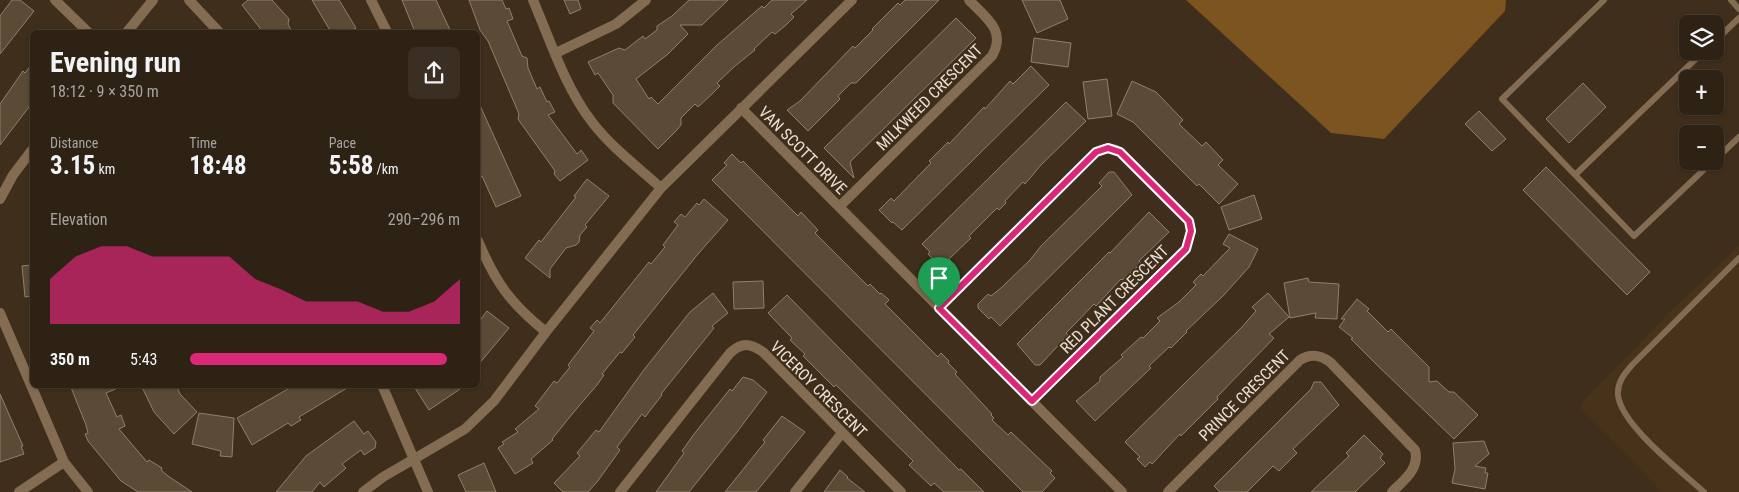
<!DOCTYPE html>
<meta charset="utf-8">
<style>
:root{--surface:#2e2214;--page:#3a2f22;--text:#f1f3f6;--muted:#a7a4a0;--line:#493f34;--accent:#db2777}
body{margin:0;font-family:"Roboto Condensed",sans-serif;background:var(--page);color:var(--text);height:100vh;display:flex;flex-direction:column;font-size:19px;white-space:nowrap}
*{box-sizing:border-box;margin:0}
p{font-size:16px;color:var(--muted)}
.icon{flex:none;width:28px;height:28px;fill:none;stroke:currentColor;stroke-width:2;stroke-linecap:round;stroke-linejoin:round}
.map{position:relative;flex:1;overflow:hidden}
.panel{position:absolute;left:30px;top:30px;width:450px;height:358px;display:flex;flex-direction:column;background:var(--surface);border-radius:8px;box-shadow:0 1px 4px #0004,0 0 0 1px var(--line)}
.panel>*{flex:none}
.buttons{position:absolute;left:1679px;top:15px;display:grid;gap:10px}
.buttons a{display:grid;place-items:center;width:45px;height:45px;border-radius:8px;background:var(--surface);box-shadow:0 1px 4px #0004,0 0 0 1px var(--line);font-size:25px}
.pin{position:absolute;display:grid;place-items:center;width:42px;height:42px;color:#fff;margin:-51px -21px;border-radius:50% 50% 50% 0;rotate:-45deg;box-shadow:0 0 5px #0007}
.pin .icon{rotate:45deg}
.round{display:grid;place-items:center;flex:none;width:52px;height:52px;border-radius:8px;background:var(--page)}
.overview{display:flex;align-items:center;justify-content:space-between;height:85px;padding:0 20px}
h1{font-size:28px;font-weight:700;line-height:38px}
.figures{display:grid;grid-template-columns:repeat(3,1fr);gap:8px;height:85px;padding:5px 20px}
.figures div{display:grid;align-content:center}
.figures b{font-size:25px;font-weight:700}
.figures small{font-size:14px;font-weight:400}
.figures p{font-size:14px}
.chart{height:140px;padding:10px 20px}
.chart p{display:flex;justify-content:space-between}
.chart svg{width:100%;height:90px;margin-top:5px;fill:var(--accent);opacity:.7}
ul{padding:0 20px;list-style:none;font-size:16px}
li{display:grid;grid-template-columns:80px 60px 1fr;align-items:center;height:38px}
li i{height:12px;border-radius:6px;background:var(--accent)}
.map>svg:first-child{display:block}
</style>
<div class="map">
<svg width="1739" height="492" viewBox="0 0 1739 492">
<rect width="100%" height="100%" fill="#3e2e1b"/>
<path fill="#473319" d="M1739 246V492H1662L1579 406 1673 309Z"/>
<path fill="#7b5420" d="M1186 0H1506L1505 11 1384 139 1331 133Z"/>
<path fill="#5b4a36" stroke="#927f69" d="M12 0H20L34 11 0 54V16Z
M248 0H272L289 19 288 24 292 32H263L242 5Z
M312 0H339L356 28 347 32H331Z
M402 0H436L451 32H415Z
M469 0H502L506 9 509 8 513 19 507 21 522 56 527 58 528 68 537 89 540 87 547 102 549 101 555 112 548 115 577 154 581 150 588 160 560 181 554 174 555 171 518 119 519 114 488 41 480 30Z
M564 0H578L581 9 570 14Z
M689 0H728L702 25H680L688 34 668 54 636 79 649 99 651 97 658 104 716 46 762 6 764 8 772 0H807L791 14 794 17 786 25 775 34 772 32 754 49 755 50 735 66 717 83 720 86 711 95 698 107 695 104 681 118V125L676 131 658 149 613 103V95L598 73 595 75 588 62 619 48 625 50 643 36 645 39 657 30V26L672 16Z
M905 0H939L856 83H851L838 96 840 99 808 131 787 110 800 101 853 46 855 48 873 30 872 29 898 3 900 5Z
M1022 0H1060L1068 19 1037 33Z
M956 18 976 38 850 162 854 178 824 148Z
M1034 38 1071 43 1068 67 1031 62Z
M32 64V103L0 145V104L23 71 25 73Z
M1031 66 1049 85 902 230 893 222 892 223 879 210 891 198 894 201 931 163 929 161 948 142 949 144 984 107 985 109 1010 81 1013 84Z
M1107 79 1112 116 1088 119 1083 82Z
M1132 81 1156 92 1183 120 1179 124 1202 146 1206 142 1223 160 1218 165 1238 184 1219 204 1199 184 1197 186 1133 122 1117 114Z
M1583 83 1606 107 1569 143 1546 119Z
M478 101 521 196 496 207 482 176 478 178Z
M1066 102 1086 121 1041 165 1025 184 1023 182 1005 201 1006 203 999 210 997 208 969 236 971 238 949 259 951 261 943 269 928 254 930 252 922 244Z
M1479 111 1506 139 1492 151 1465 124Z
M732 154 741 163 743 161 798 216 801 212 818 230 815 233 868 286 870 284 880 294 881 293 889 300 885 304 938 357 941 353 949 361 948 363 957 372 955 374 992 414 991 415 994 418 992 420 1008 435 1011 432 1052 471 1050 473 1055 478 1042 492H1023L712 180 727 165 724 163Z
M1546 167 1650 272 1627 295 1523 190Z
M1109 172H1114L1132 195 1000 326 991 317 989 319 978 308V304L988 294 991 296 1001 288 1030 260 1041 246 1102 186 1099 183Z
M587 179 609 196 585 225 587 227 580 235 579 242 576 245 566 248 550 269V278L525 258 539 240 541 242 576 197 574 196Z
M1254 195 1262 219 1229 230 1221 207Z
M704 199 728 220 698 254 633 335 635 337 622 353 620 352 602 374 604 375 597 385 573 413 552 439 553 440 531 459 533 463 515 474 498 448 504 444 502 442 518 432 515 429 539 409 535 406 554 381 557 383 570 367 568 365 594 331 590 328 597 320 600 323 649 262 651 264 665 247 663 245 678 225 674 222 681 214 685 217 697 203 699 205Z
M1149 212 1169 232 1139 261 1141 263 1133 271 1122 280 1121 279 1096 306 1094 304 1074 325 1066 333 1068 335 1040 365H1035L1017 344 1109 252 1110 253Z
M1229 234 1258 249 1249 267 1223 296 1186 331 1187 332 1171 348 1169 347 1149 366 1151 368 1095 421 1076 401 1100 381V377L1123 357 1121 355 1141 337 1143 338 1160 321 1157 318 1179 302 1196 285 1193 282 1201 274 1203 276 1230 248 1223 244Z
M32 265V296L25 297 22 266Z
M1308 278 1309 282 1339 284 1337 319 1315 318 1316 313 1290 318 1284 283Z
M763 281 764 308 734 309 733 282Z
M713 293 728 313 712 326 714 328 661 394 662 395 645 417 642 414 617 447 620 450 597 482 588 492H563L554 483 580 456 577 453 596 430 599 432 643 371 690 312Z
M1268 293 1289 317 1269 334 1274 338 1217 397 1218 399 1181 436 1180 434 1152 464 1150 462 1145 467 1137 459 1140 457 1125 442 1241 328 1256 311 1252 307Z
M787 295 959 470 961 469 984 492H944L934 483 931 486 909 465 913 461 836 385 834 387 803 356 805 354 790 340 792 338 768 313Z
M1357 299 1369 309 1367 311 1388 332 1391 329 1429 367V382L1437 381 1449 392H1454L1478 415 1454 439 1377 365 1351 339 1353 338 1339 327 1345 319H1341Z
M487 311 509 328 478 365V323Z
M743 377 753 380 767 392 737 432 689 492H656L684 453 682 451 694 434 730 389 732 391Z
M1314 382H1321L1339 405 1293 449 1297 453 1279 471 1273 466 1247 492H1220L1214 486 1311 389Z
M70 385H125L106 393 117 417 121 415 125 426 119 429 147 462 149 460 162 468 161 470 168 476 192 492H138L121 481 88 441 85 434 88 433 86 425Z
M141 385H176L180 394 197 412 174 434 154 412Z
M295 385H352L299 417 301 420 291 426 288 423 252 445 237 418Z
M413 385H466L429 410Z
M0 394 23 446H21L24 454 0 462Z
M199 413 234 418 232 457 220 456 221 451 192 444Z
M782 416 805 432 756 492H725L765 442 763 440Z
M354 421 364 434 368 431 376 442 375 448 364 455 361 450 342 464 346 468 324 487 320 482 312 492H276L306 456Z
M1364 435 1383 454 1380 458 1385 463 1355 492H1311L1349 456 1346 453Z
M1484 441 1489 454 1475 466 1486 468 1485 473H1488L1485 489 1452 483 1455 469 1453 443Z
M484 463 496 492H466L458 475Z
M840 470 848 477 847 478 865 492H824Z"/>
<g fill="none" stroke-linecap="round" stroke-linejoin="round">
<path stroke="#836c52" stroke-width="6" d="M1604 0 1502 99 1634 236 1713 161
M1731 0 1739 9
M1715 41 1739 18
M1715 160 1739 137
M1575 175 1704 51
M1704 492C1681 471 1621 425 1618 395 1617 382 1625 373 1632 365L1739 258"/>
<path stroke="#836c52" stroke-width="10" d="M55 0 88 32
M371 0 387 32
M533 0C550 40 565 87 592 122 611 147 638 167 661 188
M127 32 153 0
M556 53 616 24 646 0
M741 108 1122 492
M0 199 13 175 32 150
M839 207 992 56C1007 30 985 17 969 0
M478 241C496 283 510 303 546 332
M939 308 1096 152C1105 148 1111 147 1120 152L1189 221 1191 231 1186 249 1032 401
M0 313 64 462 88 492
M414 459 465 429 494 401 546 332 661 188 852 0
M19 492 64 462
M620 492 730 353C742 342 750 343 763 352L901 492
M795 492 842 433
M1168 492 1300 360C1311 353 1320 355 1330 362L1415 450C1420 469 1404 480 1392 492"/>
<path stroke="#836c52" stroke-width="10" d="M189 0 219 32
M382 385 428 492
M363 492 383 477 414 459"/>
</g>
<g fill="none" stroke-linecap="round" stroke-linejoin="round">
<g stroke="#fff" stroke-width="10">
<path id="route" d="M1108 148 1120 152 1189 221 1191 231 1186 249 1032 401 939 308 1096 152Z"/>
</g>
<use href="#route" stroke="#db2777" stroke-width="6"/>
</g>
<g text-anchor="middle" stroke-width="4" stroke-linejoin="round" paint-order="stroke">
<g font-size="16" fill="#e9dfd3" stroke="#3e2e1b">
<text transform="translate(929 97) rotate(-45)" y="6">MILKWEED CRESCENT</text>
<text transform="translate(803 150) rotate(45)" y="6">VAN SCOTT DRIVE</text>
<text transform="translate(1114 299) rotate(-45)" y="6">RED PLANT CRESCENT</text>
<text transform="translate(819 389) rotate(45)" y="6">VICEROY CRESCENT</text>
<text transform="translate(1244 395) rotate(-45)" y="6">PRINCE CRESCENT</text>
</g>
</g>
</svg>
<div class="buttons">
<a><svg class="icon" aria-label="layers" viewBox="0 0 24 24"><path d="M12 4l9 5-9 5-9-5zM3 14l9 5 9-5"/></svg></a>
<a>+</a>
<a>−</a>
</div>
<div class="pin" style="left:939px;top:308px;background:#1e9e55"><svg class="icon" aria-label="arrive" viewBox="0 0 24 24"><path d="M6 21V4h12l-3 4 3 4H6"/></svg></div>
<section class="panel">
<div class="overview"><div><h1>Evening run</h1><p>18:12 · 9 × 350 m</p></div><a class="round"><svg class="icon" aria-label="share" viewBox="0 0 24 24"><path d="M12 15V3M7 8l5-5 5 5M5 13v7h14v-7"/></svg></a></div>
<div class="figures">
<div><p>Distance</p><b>3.15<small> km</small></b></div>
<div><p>Time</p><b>18:48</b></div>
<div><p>Pace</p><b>5:58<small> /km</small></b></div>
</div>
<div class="chart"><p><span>Elevation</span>290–296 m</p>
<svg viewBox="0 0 160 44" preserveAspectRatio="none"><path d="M0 44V22L10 11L20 6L30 6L40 11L50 11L60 11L70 11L80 22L90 27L100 33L110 33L120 33L130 38L140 38L150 33L160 22V44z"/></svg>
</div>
<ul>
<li><b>350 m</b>5:43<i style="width:95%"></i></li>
</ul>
</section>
</div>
